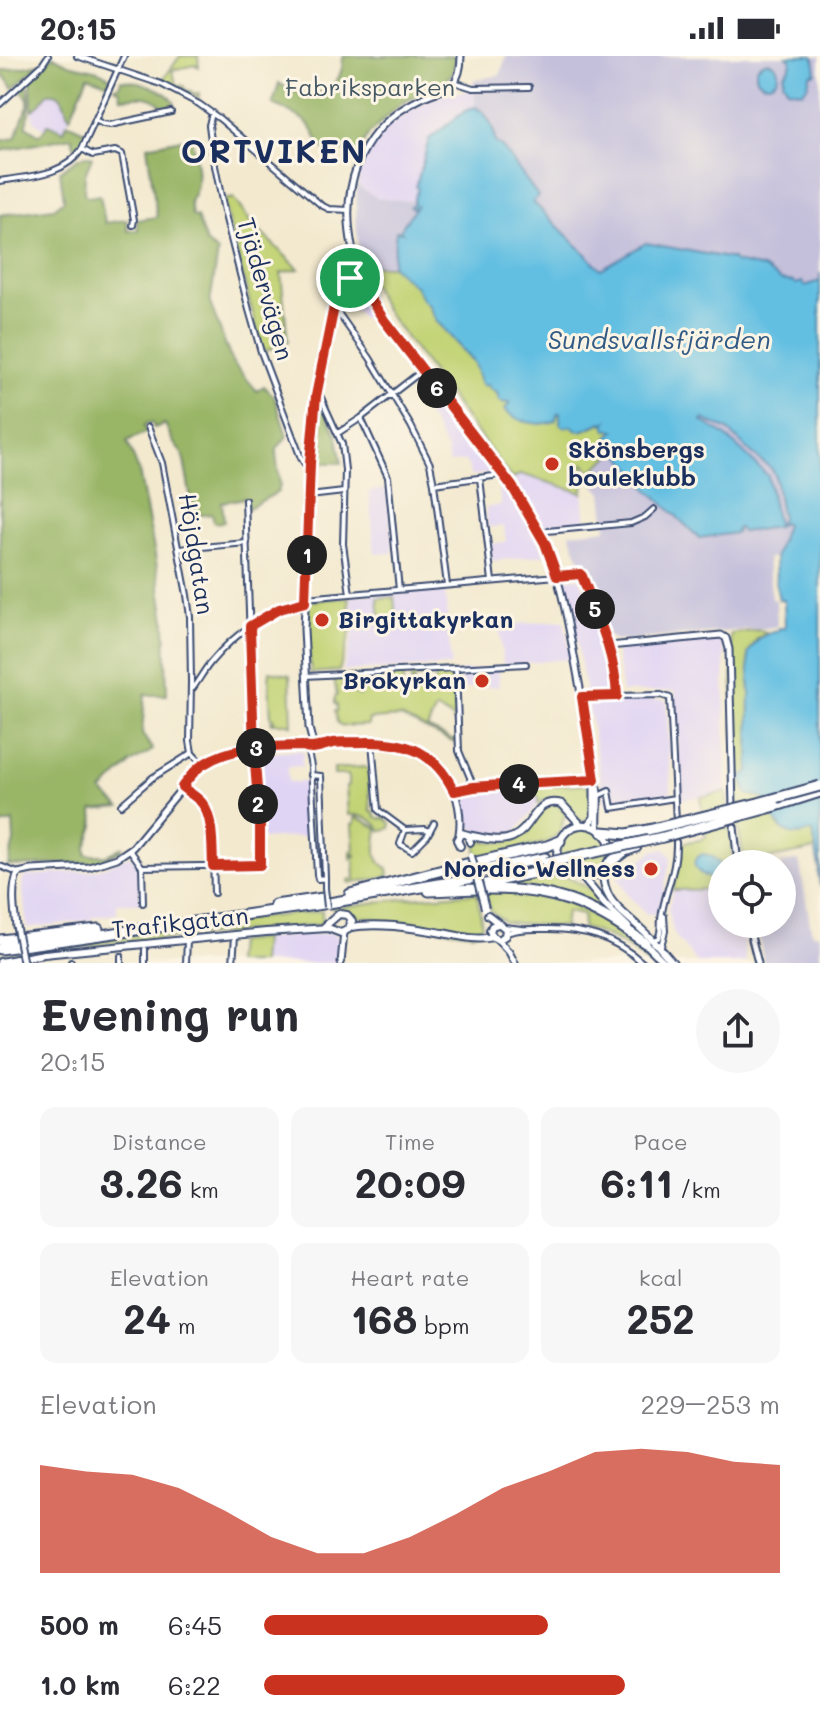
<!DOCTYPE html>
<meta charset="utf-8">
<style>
:root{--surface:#fff;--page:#f7f7f7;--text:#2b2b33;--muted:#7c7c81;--accent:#c8321e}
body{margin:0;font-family:Mali,sans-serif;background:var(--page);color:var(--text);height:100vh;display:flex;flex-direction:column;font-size:30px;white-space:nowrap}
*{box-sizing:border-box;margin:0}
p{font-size:26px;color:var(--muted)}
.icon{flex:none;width:44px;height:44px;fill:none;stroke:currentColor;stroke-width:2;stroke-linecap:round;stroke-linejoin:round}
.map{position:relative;height:907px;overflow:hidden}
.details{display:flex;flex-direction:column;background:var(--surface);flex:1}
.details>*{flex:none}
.tools{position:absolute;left:708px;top:794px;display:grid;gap:16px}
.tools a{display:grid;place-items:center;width:88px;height:88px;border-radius:50%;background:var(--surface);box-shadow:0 4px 20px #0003;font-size:40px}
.pin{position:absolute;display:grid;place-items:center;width:68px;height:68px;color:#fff;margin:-34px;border:4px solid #fff;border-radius:50%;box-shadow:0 2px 8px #0007}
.km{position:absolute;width:40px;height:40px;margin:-20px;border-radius:50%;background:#222;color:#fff;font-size:22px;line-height:40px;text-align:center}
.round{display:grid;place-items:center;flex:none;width:84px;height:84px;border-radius:42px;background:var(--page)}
.headline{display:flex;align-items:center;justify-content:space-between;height:136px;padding:0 40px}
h1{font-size:44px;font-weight:700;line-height:60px}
.figures{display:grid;grid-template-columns:repeat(3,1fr);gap:12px;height:136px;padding:8px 40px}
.figures div{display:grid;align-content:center;border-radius:16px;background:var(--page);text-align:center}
.figures b{font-size:40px;font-weight:700}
.figures small{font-size:22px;font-weight:400}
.figures p{font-size:22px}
.chart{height:224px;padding:16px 40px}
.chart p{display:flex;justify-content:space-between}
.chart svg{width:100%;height:144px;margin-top:8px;fill:var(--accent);opacity:.7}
ul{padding:0 40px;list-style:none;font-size:26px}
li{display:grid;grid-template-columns:128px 96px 1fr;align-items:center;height:60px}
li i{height:20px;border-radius:10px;background:var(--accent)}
.status{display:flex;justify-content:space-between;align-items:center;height:56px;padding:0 40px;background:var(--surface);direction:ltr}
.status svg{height:22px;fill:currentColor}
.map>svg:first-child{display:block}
</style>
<div class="status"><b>20:15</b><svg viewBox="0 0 49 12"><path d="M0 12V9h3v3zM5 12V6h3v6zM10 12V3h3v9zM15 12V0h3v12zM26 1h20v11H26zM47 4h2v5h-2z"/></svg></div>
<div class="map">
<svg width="820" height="907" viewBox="0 0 820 907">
<rect width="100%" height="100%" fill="#fcf5e5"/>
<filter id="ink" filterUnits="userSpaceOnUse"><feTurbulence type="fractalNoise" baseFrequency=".0125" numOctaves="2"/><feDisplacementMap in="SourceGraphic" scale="16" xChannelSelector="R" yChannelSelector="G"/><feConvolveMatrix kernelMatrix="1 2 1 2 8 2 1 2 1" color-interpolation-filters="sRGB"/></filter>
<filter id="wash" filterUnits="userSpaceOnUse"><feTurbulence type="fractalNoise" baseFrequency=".006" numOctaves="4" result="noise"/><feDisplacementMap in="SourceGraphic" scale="32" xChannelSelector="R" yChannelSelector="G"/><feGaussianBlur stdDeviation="1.8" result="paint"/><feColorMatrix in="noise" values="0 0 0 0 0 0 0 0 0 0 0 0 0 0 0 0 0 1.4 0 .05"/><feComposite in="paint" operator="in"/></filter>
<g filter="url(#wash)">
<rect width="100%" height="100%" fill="#f3e9cf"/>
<path fill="#e0d4f4" d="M474 24 475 51 465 55 429 83 418 133 413 145 377 142 358 129 359 117 364 102 384 73 405 57 428 44 448 37 465 36Z
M54 36 59 38 64 44 66 53 70 61 64 75 48 69 45 73 35 66 32 58V54L38 50 43 42 48 37Z
M356 224 361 227 367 242 375 254 362 263 342 234 346 228Z
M421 319 492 413 491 417 470 420 469 411 465 405 449 407 447 395 434 370 408 329Z
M520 418 583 437 586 467 544 471 512 423Z
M497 422 530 466 545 499 492 505 490 488 506 486 504 470 488 471 486 452 501 449Z
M388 433 393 497 375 498 369 435Z
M579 522 581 524 604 588 613 630 608 636 586 638 573 560 565 523Z
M441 532 445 534 451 608 450 610 343 615 354 574 351 540Z
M564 565 571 603 503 609 499 569Z
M717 584 723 588 724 593 726 736 680 744 678 662 675 661V635L622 636 616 596 620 593Z
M498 612 499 630 460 633 459 617 461 615Z
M593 643 666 644 671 735 667 741 605 749 588 645Z
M299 694 304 697 303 702 301 703 303 710 287 711 288 726H305L308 780 262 783 259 696 274 697Z
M530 731 538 741V748L516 776 503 779 492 778 476 775 470 770 468 765 466 749 470 737Z
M665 793 671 801 659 856 658 858H646L627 838 617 821 655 794Z
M129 800 134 803 139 811 140 847H117V858L92 861V864L27 872 22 825 25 820 90 815 103 812Z
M722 833V868H742L746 907H698L678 884 673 875 668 853 673 834Z
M332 877 338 881 335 907H261L263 883Z"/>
<path fill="#c4c0db" d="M506 0H820V217L819 221 820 225 805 230 796 228 794 226 781 224 763 212 734 206 732 203 646 187 601 213 533 145 538 141 495 86V76L481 53 475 51 474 24 500 19Z
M357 129 377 142 413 145 417 149 402 176 397 175 392 210H364L358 190 356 162Z
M703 362 728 374 751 397 772 413 775 419 780 466 786 469 775 501 767 503 772 543 776 544 777 571 616 585 608 580 570 477 606 473 602 437 587 421 616 395 645 427 736 472 739 471 726 380 702 365Z
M799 804 812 878 818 877 820 882V907H764L757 868H782V808H778Z"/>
<path fill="#c2d375" stroke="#6e816a" stroke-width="2" d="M180 0H198L199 11 195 9 172 14 177 29 184 30 185 34 191 35 193 38 199 37V42L162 25Z
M233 142 253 169 299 213 281 217 288 286 263 296 225 153 224 144Z
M364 210H392L416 231 423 244 428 248 436 264 474 307 480 326 488 329 490 333 511 347 505 354 561 357 563 371 574 370 581 375 606 365 616 373 608 386 616 395 592 415 584 408 583 437 521 418 512 423 388 258 371 227Z
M349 541 351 574 339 615 311 617 308 574 309 545Z
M394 541 397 571 381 572 378 542Z
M759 574 766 577 757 583 748 597 750 636 749 716 741 722C743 736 750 739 763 742L779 771 788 777 813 776 817 793 745 807 738 771 731 578Z
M270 615 290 619 292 669 288 667H271V665H274L273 662H271L269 623Z
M450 616 454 618 455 666 453 665V662L436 653 427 672 452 684 455 683V687L401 661 369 663 368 669 342 670 337 666 335 655H337V648H335V640L337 639 334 622 356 620V627L345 624 342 633 360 639 364 626 360 620H366L368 622 365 633 384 638 388 624 384 619 405 618 401 635 408 636 412 623 408 618 429 617 427 623 416 620 413 629 431 635 436 622 432 617Z
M365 711 368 713 371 755H374L376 761 382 763 383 761 391 767 390 772 381 775C376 763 360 758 348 759L346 730 348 729V719H334V713Z
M584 728 588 730 592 738V759L586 765 579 764C567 751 559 732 538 748V741L530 731Z
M726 736 733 808H722V833L673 834 681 787 700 784 706 780 700 741Z
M549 749H558L565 758 560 776 548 786 486 801 477 800 476 790 480 785C488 785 498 787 506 786 523 784 535 760 549 749Z
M355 760 378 772C376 789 371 803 388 813L389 819 377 823 349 827 348 824 355 823 354 803H351V800H356V798H351V795L354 794 352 768 355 767Z
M560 796a24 24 0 1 1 48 0a24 24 0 1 1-48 0Z
M539 819 567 821 585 830 593 836 600 849 612 860 576 841 550 835 495 829Z
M485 836H511L567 846 626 876 659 907H647C626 888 609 879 582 872L583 859 566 856 564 871 505 866 491 855Z
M477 837 482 870 481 874 473 877 395 867 369 861 356 862 348 857 336 855 332 852 410 842Z
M322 855V868L319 869 119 887 25 898 0 903V898L265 861Z
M263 883 261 907H235L237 886Z"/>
<path fill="#99b566" stroke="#5a7262" stroke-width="2" d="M53 0C59 3 66 7 72 9 85 12 100 13 110 22L109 28 88 20 70 61C62 50 66 35 48 37L38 50 32 54 31 23Z
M343 0H455L454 15 444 27 402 47 369 78 359 97 320 91C312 63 298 60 273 48L279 27C307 47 344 39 343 0Z
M40 8 13 32 0 15Z
M121 24C139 25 165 32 175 47L172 50 163 52C154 37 137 41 121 42L120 35 114 31 119 30Z
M24 29 28 30C30 43 30 58 26 70L40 79 48 68 64 75 67 67 87 76 76 98 72 81 0 95V85L15 82 28 50V43L20 33Z
M191 81C195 100 204 128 190 145L192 160 197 161 206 187 218 196 210 247 232 306 257 335 264 330 274 340 287 380 277 393 276 398 280 429 278 436 247 453 246 442 222 446 224 466 214 467 212 458 194 460 183 399 173 386 165 368 154 372 152 367H148L144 370 147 376 127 385 139 415 155 499 165 565 167 639H145L142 678 153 694 131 707 102 735 120 751 93 754 94 770 86 791V799H107L122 791 121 795 97 806 21 810 8 809 14 785 13 766 0 769V159L54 152 64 144 60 115C70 109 80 96 92 101L85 119 84 138 89 141 100 139 105 167 127 164 128 175 138 174 137 164 157 161 147 90Z
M321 345 337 380 342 407H315Z"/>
<path fill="#64bfe2" stroke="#4077a0" stroke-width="2" fill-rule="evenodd" d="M787 0H813L814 2 816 17 810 19 808 29 802 36 788 33 783 26 784 18 790 11 791 4Z
M756 17a11 11 0 1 1 22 0a11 11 0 1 1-22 0Z
M475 51C487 56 495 73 495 86L502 91 538 140 533 146 601 213 646 187 733 203 734 206 763 212 781 224 794 226 796 228 803 226 805 230 820 225V217V830L818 817 819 813 813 776 811 775C783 789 774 762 763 742L747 738 741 722 749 715 750 636 748 597C757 584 762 578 778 575L779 572H785L784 544H779L776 529 775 501 786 469 783 467 777 471 742 476 739 472H737L736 477 699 482 644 429 645 426 608 386V381L615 374H607L605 370 607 365 603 368 602 366 581 375 575 374 573 370 563 371 560 368V357H558L555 365C540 371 516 366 505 354L510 346 504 347 499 345 497 337 490 333 488 329 483 330 480 326 474 307 436 264 428 248 423 245 416 231 392 210 396 175 402 176 400 174 417 149 412 152 410 150 414 147 413 145 418 133 416 130 429 83 465 55ZM703 363 728 374 751 397 772 413 775 419 781 460 780 466 777 469 768 420 726 380 702 365Z
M703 798 711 800 722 810 721 823C702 825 683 806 703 798Z"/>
</g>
<g filter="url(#ink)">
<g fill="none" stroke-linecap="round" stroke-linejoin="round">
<g stroke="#3b4b6f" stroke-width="8">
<path id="minor" d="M77 0 161 28 199 48 220 63 321 149 329 153 349 154
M454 26 473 32 529 31
M0 48 42 9 48 0
M212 57 209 69 213 100 224 155 249 254 261 296 301 402 305 408 310 411
M95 64 103 68 110 69 171 56
M82 93 93 99 115 95 122 98 134 164 133 169
M0 125C29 120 64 120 82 93L124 0
M334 251 370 302 411 370 430 408 434 428 447 529
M318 335 342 388 345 414 343 488 350 538
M361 362 388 421 399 534
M148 371 162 407 187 539 190 561 191 626 190 685 192 697 202 708
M338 377 361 362 423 314
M480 422 492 525
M434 428 493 420 502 417
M309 440 344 436
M540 478 547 475 631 467 645 461 654 453
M179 493 247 487
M305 542 557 520
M456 613 459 695 474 731
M306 620 526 608
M193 632C199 624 204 614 211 606 235 577 268 554 305 546
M617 640 661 639 670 642 676 766
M372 686 378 754 405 774 425 773 430 775
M307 692 311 710 317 819 318 823 325 822V832
M311 719 321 720 325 822
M182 731C189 736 197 741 202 747 215 763 213 816 214 837
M598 740 609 735 612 752 675 742
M121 749 152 722 192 697
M405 774 400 788 412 795 427 780 434 767
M130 794 142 811
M0 810 18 817
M143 847 142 811 260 809 259 765 254 695 245 444
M504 871 522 873
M507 877C519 872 532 873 544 873 583 872 614 881 643 907
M653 884 658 882C662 875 660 871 661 863 664 836 677 816 676 786
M661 890 665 875 664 860
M121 900V907
M71 906V907
M145 907V893
M186 907 187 884
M233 907 235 880"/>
</g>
<g stroke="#3b4b6f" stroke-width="9">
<path id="tertiary" d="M461 0C461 10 460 20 453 28 447 34 438 35 431 38 423 41 416 45 409 49 358 79 341 133 352 190 361 239 393 277 423 315 461 361 501 409 531 461 559 510 565 551 575 605 583 649 592 693 598 737 599 749 597 761 598 773
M557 520 578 518 582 520C597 559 615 597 617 640L582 641
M609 590 721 579 726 582 729 593 733 751
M312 684 309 672 304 573 312 388 320 314 338 231 344 225 359 218
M454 735 474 731 500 729 595 724
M588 769 594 761V729
M734 771 738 808
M748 868 758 907
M16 870C14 853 11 833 18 817L32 814 89 811 117 802 133 791 202 708C235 693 261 690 298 690 302 690 305 693 310 693 311 693 329 688 333 687 343 686 354 687 364 686 401 685 428 691 449 725 458 740 462 760 459 778
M498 884 509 896 515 907
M341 907 344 876"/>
</g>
<g stroke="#3b4b6f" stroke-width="10">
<path id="secondary" d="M468 779C482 782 500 787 513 781 534 772 534 740 562 748L581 769
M460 790 457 784 461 777 468 779 470 786
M557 798C559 765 595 758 610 787
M559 806C570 823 586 827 603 815
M603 815C603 846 621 854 641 873 652 883 663 895 673 907
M584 823 607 851 628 871
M488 859 506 873 505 880 498 884 493 881 490 875 492 870 498 868
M324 871 339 858 347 859 352 865
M350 871C380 866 413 872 443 877 459 880 476 885 493 881
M645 887 665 907
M0 906 44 898 266 876 328 872 341 877 349 873 350 864"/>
</g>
<g stroke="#3b4b6f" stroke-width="13">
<path id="motorway" d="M776 750 820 736
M602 776 627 778 648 774
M476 806 547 790 560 785
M609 807 625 795 636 791
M478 815 545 802
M481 829C506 824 546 810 569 819
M482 833C551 832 590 846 645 887
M429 835 477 833
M350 838 470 807
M329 847 474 822
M275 849 323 842
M0 884 98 873
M0 893 323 848"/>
</g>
<use href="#minor" stroke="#fff" stroke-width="4"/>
<use href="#tertiary" stroke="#fff" stroke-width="5"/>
<use href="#secondary" stroke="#fff" stroke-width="6"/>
<use href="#motorway" stroke="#fff" stroke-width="9"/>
<g stroke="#3b4b6f" stroke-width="8" stroke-linecap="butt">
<path id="minor-bridge" d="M325 832 327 851"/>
</g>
<g stroke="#3b4b6f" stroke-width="9" stroke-linecap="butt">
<path id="tertiary-bridge" d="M16 870 23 906"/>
</g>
<g stroke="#3b4b6f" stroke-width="10" stroke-linecap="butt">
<path id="secondary-bridge" d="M471 800 485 852"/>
</g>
<g stroke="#3b4b6f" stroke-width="13" stroke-linecap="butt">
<path id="motorway-bridge" d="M648 774 758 747 820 730
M546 807 663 781 776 750"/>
</g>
<use href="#minor-bridge" stroke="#fff" stroke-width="4"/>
<use href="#tertiary-bridge" stroke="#fff" stroke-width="5"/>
<use href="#secondary-bridge" stroke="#fff" stroke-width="6"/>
<use href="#motorway-bridge" stroke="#fff" stroke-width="9"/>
</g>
</g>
<g fill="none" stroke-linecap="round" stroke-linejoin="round" filter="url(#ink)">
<g stroke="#fff" stroke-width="16">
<path id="route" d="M350 222 342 227 337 236 316 340 310 407 305 546 279 553 250 570V573L254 692V695L260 770V809L213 810C212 792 214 763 202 747 197 741 188 736 182 731 188 723 195 713 204 708 233 689 270 691 303 690 312 695 323 689 333 687 344 686 355 686 365 686 407 685 435 696 454 735L474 731 500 729 595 724 582 641 617 640C615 597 597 559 582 520L580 518 557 520 545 487 512 430 384 264 371 244 359 218 350 222"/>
</g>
<use href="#route" stroke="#c8321e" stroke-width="10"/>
</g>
<g fill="#c8321e" stroke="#fcf5e5" stroke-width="3">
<circle cx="552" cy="408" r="8"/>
<circle cx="322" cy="564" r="8"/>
<circle cx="482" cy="625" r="8"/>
<circle cx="651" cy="813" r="8"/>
</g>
<g text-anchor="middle" stroke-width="6" stroke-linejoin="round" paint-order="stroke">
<g font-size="24" fill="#455864" stroke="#fcf5e5">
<text x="370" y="40">Fabriksparken</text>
</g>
<g font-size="24" fill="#1b2f5e" stroke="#fcf5e5">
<text transform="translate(265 233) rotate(74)" y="8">Tjädervägen</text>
<text transform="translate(196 498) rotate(81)" y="8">Höjdgatan</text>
<text transform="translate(180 867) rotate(-6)" y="8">Trafikgatan</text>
</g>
<g font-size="24" font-weight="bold" fill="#1b2f5e" stroke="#fcf5e5" text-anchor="start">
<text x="568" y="402">Skönsbergs<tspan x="568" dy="28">bouleklubb</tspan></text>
<text x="338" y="572">Birgittakyrkan</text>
<text x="466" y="633" text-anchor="end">Brokyrkan</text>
<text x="635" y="821" text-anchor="end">Nordic Wellness</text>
</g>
<g font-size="26" font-style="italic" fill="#315a86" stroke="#fcf5e5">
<text x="659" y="293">Sundsvallsfjärden</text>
</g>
<g font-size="32" font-weight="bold" letter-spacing="2" fill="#1b2f5e" stroke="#fcf5e5">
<text x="274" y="107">ORTVIKEN</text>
</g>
</g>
</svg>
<div class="tools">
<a><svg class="icon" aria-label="locate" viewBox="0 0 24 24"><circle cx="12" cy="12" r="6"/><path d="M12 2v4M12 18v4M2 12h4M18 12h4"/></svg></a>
</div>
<div class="pin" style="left:350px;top:222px;background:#1e9e55"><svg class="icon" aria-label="arrive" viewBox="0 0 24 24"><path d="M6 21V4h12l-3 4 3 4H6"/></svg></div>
<b class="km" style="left:307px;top:499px">1</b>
<b class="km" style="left:258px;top:748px">2</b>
<b class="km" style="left:256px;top:692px">3</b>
<b class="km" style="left:519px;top:728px">4</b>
<b class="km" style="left:595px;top:553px">5</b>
<b class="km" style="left:437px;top:332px">6</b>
</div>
<section class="details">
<div class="headline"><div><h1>Evening run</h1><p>20:15</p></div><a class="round"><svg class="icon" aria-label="share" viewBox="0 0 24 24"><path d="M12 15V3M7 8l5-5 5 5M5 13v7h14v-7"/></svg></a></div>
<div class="figures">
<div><p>Distance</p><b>3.26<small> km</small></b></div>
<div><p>Time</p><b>20:09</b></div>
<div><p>Pace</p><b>6:11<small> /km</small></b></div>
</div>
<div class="figures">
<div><p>Elevation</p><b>24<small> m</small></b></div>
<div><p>Heart rate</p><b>168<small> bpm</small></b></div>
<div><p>kcal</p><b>252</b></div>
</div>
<div class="chart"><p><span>Elevation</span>229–253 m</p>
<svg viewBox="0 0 160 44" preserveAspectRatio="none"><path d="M0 44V11L10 13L20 14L30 18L40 25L50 33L60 38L70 38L80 33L90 26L100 18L110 13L120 7L130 6L140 7L150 10L160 11V44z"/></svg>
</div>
<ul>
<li><b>500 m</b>6:45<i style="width:55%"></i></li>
<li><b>1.0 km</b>6:22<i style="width:70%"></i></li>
</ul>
</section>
